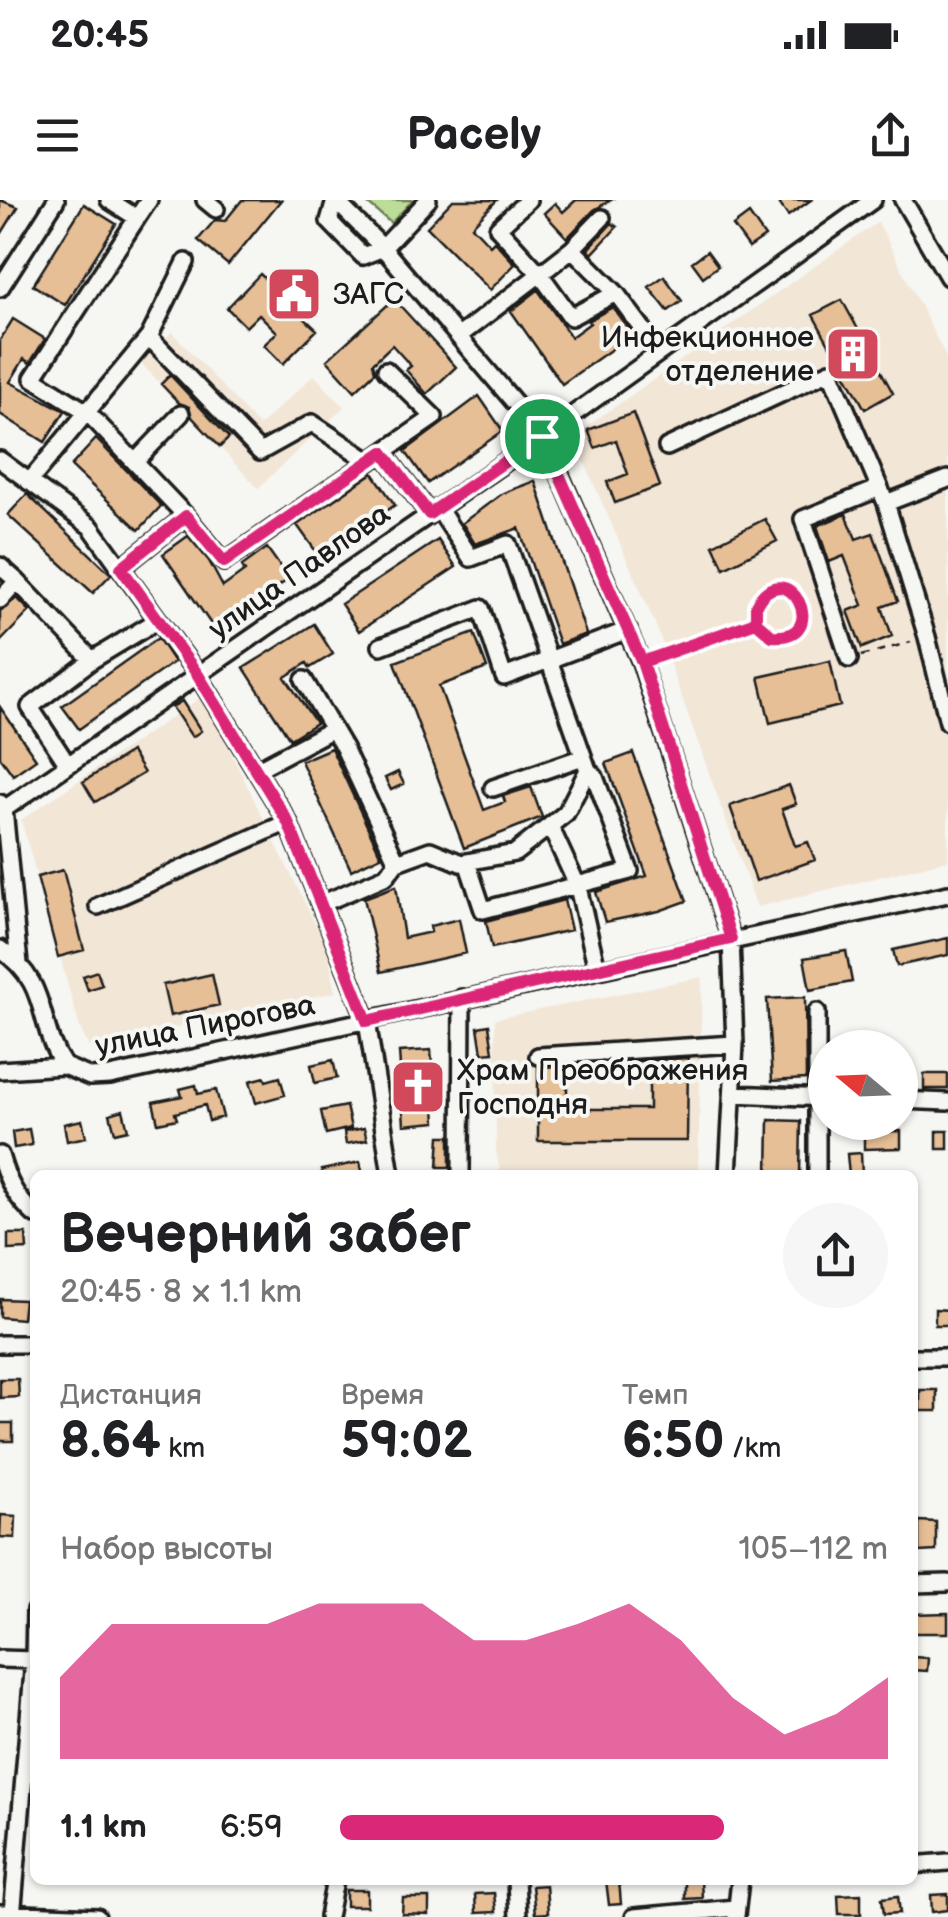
<!DOCTYPE html>
<html lang="ru">
<meta charset="utf-8">
<style>
:root{--surface:#fff;--page:#f6f6f6;--text:#202124;--muted:#757577;--accent:#db2777}
body{margin:0;font-family:"Balsamiq Sans",sans-serif;background:var(--page);color:var(--text);height:100vh;display:flex;flex-direction:column;font-size:38px;white-space:nowrap}
*{box-sizing:border-box;margin:0}
p{font-size:32px;color:var(--muted)}
.icon{flex:none;width:55px;height:55px;fill:none;stroke:currentColor;stroke-width:2;stroke-linecap:round;stroke-linejoin:round}
.map{position:relative;flex:1;overflow:hidden}
.side{position:absolute;left:30px;top:970px;width:888px;height:715px;display:flex;flex-direction:column;background:var(--surface);border-radius:15px;box-shadow:0 2px 8px #0004}
.side>*{flex:none}
.needle{width:65px;rotate:289deg}
.tools{position:absolute;left:808px;top:830px;display:grid;gap:20px}
.tools a{display:grid;place-items:center;width:110px;height:110px;border-radius:50%;background:var(--surface);box-shadow:0 2px 8px #0004;font-size:50px}
.pin{position:absolute;display:grid;place-items:center;width:85px;height:85px;color:#fff;margin:-42px;border:5px solid #fff;border-radius:50%;box-shadow:0 2px 10px #0007}
.round{display:grid;place-items:center;flex:none;width:105px;height:105px;border-radius:52px;background:var(--page)}
.summary{display:flex;align-items:center;justify-content:space-between;height:170px;padding:0 30px}
h1{font-size:55px;font-weight:800;line-height:75px}
.figures{display:grid;grid-template-columns:repeat(3,1fr);gap:15px;height:170px;padding:10px 30px}
.figures div{display:grid;align-content:center}
.figures b{font-size:50px;font-weight:800}
.figures small{font-size:28px;font-weight:400}
.figures p{font-size:28px}
.chart{height:280px;padding:20px 30px}
.chart p{display:flex;justify-content:space-between}
.chart svg{width:100%;height:180px;margin-top:10px;fill:var(--accent);opacity:.7}
ul{padding:0 30px;list-style:none;font-size:32px}
li{display:grid;grid-template-columns:160px 120px 1fr;align-items:center;height:75px}
li i{height:25px;border-radius:12px;background:var(--accent)}
.status{display:flex;justify-content:space-between;align-items:center;height:70px;padding:0 50px;background:var(--surface);direction:ltr}
.status svg{height:28px;fill:currentColor}
header{display:flex;justify-content:space-between;align-items:center;height:130px;padding:0 30px;background:var(--surface);font-size:45px;font-weight:800}
.map>svg:first-child{display:block}
</style>
<div class="status"><b>20:45</b><svg viewBox="0 0 49 12"><path d="M0 12V9h3v3zM5 12V6h3v6zM10 12V3h3v9zM15 12V0h3v12zM26 1h20v11H26zM47 4h2v5h-2z"/></svg></div>
<header><svg class="icon" aria-label="menu" viewBox="0 0 24 24"><path d="M4 6h16M4 12h16M4 18h16"/></svg>Pacely<svg class="icon" aria-label="share" viewBox="0 0 24 24"><path d="M12 15V3M7 8l5-5 5 5M5 13v7h14v-7"/></svg></header>
<div class="map">
<svg width="948" height="1717" viewBox="0 0 948 1717">
<rect width="100%" height="100%" fill="#f6f6f2"/>
<filter id="ink" filterUnits="userSpaceOnUse"><feTurbulence type="fractalNoise" baseFrequency=".01" numOctaves="2"/><feDisplacementMap in="SourceGraphic" scale="20" xChannelSelector="R" yChannelSelector="G"/><feConvolveMatrix kernelMatrix="1 2 1 2 8 2 1 2 1" color-interpolation-filters="sRGB"/></filter>
<g filter="url(#ink)">
<path fill="#f2e6d7" d="M878 22 948 161V660L757 707 657 428 573 236Z
M172 132 259 226 314 175 344 207 258 288 140 162Z
M203 496 328 750 335 792 89 847 80 828 21 620Z
M702 777 698 975H501L496 951 495 819Z"/>
<path fill="#bcdd97" stroke="#6c7c5a" stroke-width="2.5" d="M370 0H413L391 23 367 3Z"/>
<path fill="#e7bf97" stroke="#1c1c1c" stroke-width="2.5" d="M0 0 18 7 0 36Z
M242 0H281L228 65 198 40 215 20 225 21Z
M453 0H497L472 26 490 45 494 41 515 64 490 90 427 27Z
M576 0H611L594 10 567 38 544 13 555 3 563 12Z
M777 0H811L788 16Z
M84 4 116 24 65 105 33 85Z
M749 14 765 37 749 48 733 26Z
M612 23 617 27 592 54 588 49Z
M707 51 718 66 703 77 692 62Z
M260 74 278 91 287 82 311 106 302 116 317 130 283 164 264 145 277 132 259 114 246 127 227 108Z
M664 76 682 101 668 111 649 87Z
M538 90 571 137 590 123 588 121 613 107 633 134 562 184 511 111Z
M394 99 456 167 427 194 406 170 411 166 392 145 373 163 375 172 355 191 327 160Z
M842 100 893 193 865 209 813 115Z
M13 119 45 139 30 163 24 159 10 182 65 211 45 242 0 214V140Z
M170 175 229 238 220 247 192 217 189 207 179 203 161 184Z
M479 196 503 231 428 283 405 251Z
M633 213 660 286 615 303 607 282 628 274 616 240 595 248 588 230Z
M96 239 161 306 139 330 71 266Z
M373 273 395 305 320 357 297 325Z
M535 281 586 434 559 444 519 328 475 344 462 323 503 293Z
M27 294 111 374 93 393 8 315Z
M846 314 856 339 873 333 898 401 882 407 892 436 862 448 848 411 863 405 844 356 829 362 817 326Z
M765 319 777 341 724 368 713 345Z
M188 336 209 361 223 387 245 371 242 366 267 348 289 379 215 430 163 354Z
M438 340 456 367 359 431 341 404Z
M17 398 30 411 0 442V411Z
M314 424 333 454 310 468 307 463 285 477 316 523 290 539 244 468Z
M474 433 487 468 439 486 484 610 505 602 503 596 531 587 542 617 464 648 395 462Z
M158 438 174 462 79 529 62 506Z
M830 461 840 506 770 523 759 477Z
M182 501 201 531 192 537 172 507Z
M0 507 36 559 13 575 0 557Z
M331 548 381 656 351 670 301 561Z
M131 552 144 573 95 602 83 582Z
M633 553 687 701 659 711 605 722 596 692 647 676 606 563Z
M398 572 404 584 391 590 385 578Z
M789 585 796 604 782 609 795 646 808 642 815 660 756 681 730 606Z
M63 670 84 750 58 757 37 677Z
M396 686 404 738 431 732 430 726 459 719 466 753 381 772 364 698Z
M564 700 571 730 492 748 486 721Z
M948 738V755L897 766 893 750Z
M846 751 852 782 810 790 804 758Z
M97 771 102 785 88 790 83 776Z
M212 774 219 805 170 816 163 785Z
M805 797 806 879 772 881 767 799Z
M489 825 493 852 482 853 478 827Z
M431 850 436 922 404 925 399 852Z
M688 858 687 941H538V867L567 866V909H649V879H624V862Z
M333 860 337 878 315 883 311 865Z
M924 874H948V889H924Z
M265 877 266 881 280 877 285 895 256 903 250 881Z
M196 885 198 894 216 890 223 917 209 921 205 905 175 913 177 919 158 923 153 902 182 896 180 889Z
M346 906 351 928 326 934 321 911Z
M123 910 128 930 115 933 110 914Z
M82 920 86 937 67 941 64 924Z
M769 920 801 921 800 975H768Z
M364 928 367 940 346 944 344 932Z
M29 929 32 945 14 948 12 932Z
M901 931V948L864 949V932Z
M937 931H948V949H937Z
M440 936H450V967H438Z
M861 953 862 975H849L847 954Z
M360 962 363 975H322V970Z
M8 1034H26L27 1049 8 1050Z
M0 1099 24 1100 22 1119 0 1117Z
M935 1109 948 1110V1125H935Z
M0 1179H18L19 1197 0 1198Z
M920 1190H937V1211H920Z
M0 1223H13V1241H0Z
M1 1315 16 1316 15 1338 0 1337Z
M919 1321 936 1322V1351L919 1352Z
M948 1413V1433H912V1414Z
M912 1457 928 1458 927 1471 912 1470Z
M606 1680H619L621 1704 609 1705Z
M685 1680H701L702 1698 685 1699Z
M546 1685 548 1713 535 1714 532 1686Z
M346 1690H367V1706H346Z
M494 1693 496 1712 476 1713 475 1694Z
M861 1694V1714H839L838 1695Z
M948 1694V1710L932 1712 931 1695Z
M898 1696 900 1713 884 1714 882 1698Z
M403 1698H429V1715L402 1714Z"/>
<g fill="none" stroke-linecap="round" stroke-linejoin="round">
<g stroke="#1c1c1c" stroke-width="22">
<path id="minor" d="M109 0 137 18 33 178 87 212 186 316
M205 0 216 9
M335 0 383 48 543 236 641 462 731 739 735 844 728 975
M903 0 948 77
M335 1 329 21 363 56 383 48 428 0
M137 18 149 0
M572 49 602 18
M0 88 56 0
M616 93 572 49 540 74 571 117 616 93 660 152
M459 136 540 74 498 28 528 0
M149 137 260 252 312 223 369 261
M667 247 830 171 886 303 927 437 948 522
M383 252 429 314
M0 260 91 327 198 475 288 622 367 821 391 975
M135 262 181 214
M29 282 149 137 186 62
M886 303 948 279
M0 366 17 381
M121 368 186 316 224 362 434 217 386 170
M0 400 17 381 92 460 158 420
M381 446 481 408 504 477 628 430
M849 459 803 319 880 288
M304 480 344 548 397 662 430 650 461 663 515 653 566 613 588 570 508 344 471 358 438 308
M68 565 30 507 92 460
M256 570 333 529
M493 588 583 557
M0 603 4 609 19 764
M0 612 543 236 873 0
M550 626 578 687 597 769
M467 662 483 710 630 671 595 577 588 570
M321 704 386 676 397 662
M98 706 288 622
M0 749C52 785 35 823 64 866
M538 856 735 844
M0 870 64 866 90 877 110 876 948 694
M733 894 825 898
M900 900 948 902
M0 955C7 980 15 997 35 1015
M461 975 462 798
M817 975V812
M0 1144H35
M912 1157H948
M912 1384 948 1383
M0 1459 35 1460
M912 1665 948 1662
M516 1680 518 1717
M0 1713 97 1717
M736 1716 740 1680
M12 1717 34 1460 35 1411
M328 1717 335 1680
M634 1717 736 1708"/>
</g>
<path stroke="#1c1c1c" stroke-width="2.5" stroke-dasharray="8 8" stroke-linecap="butt" d="M755 412a24 24 0 1 1 48 0a24 24 0 1 1-48 0Z
M657 456 757 421
M861 456 911 442"/>
<use href="#minor" stroke="#f6f6f2" stroke-width="15"/>
</g>
</g>
<g fill="none" stroke-linecap="round" stroke-linejoin="round" filter="url(#ink)">
<g stroke="#fff" stroke-width="20">
<path id="route" d="M542 236 429 314 383 252 224 362 186 316 121 368 198 475 288 622 367 821 731 739 642 462 756 422 772 436C834 441 787 350 756 405V422L642 462 542 236"/>
</g>
<use href="#route" stroke="#db2777" stroke-width="12"/>
</g>
<defs>
<g id="civic-square" transform="scale(2.875)"><rect x="-9" y="-9" width="18" height="18" rx="4" fill="#d1495b" stroke="#f6f6f2"/><path d="M-.6-6.5H3V-4.5H.6V-3L4-1V1h2V6H-6V1h2V-1L-.6-3ZM-1.2 2.5V6h2.4V2.5Z" fill="#fff"/></g>
<g id="building-square" transform="scale(2.875)"><rect x="-9" y="-9" width="18" height="18" rx="4" fill="#d1495b" stroke="#f6f6f2"/><path d="M-4-6H4V6H1V3H-1V6H-4ZM-2.5-4.3h1.7v1.8h-1.7ZM.8-4.3h1.7v1.8H.8ZM-2.5-1h1.7V.8h-1.7ZM.8-1h1.7V.8H.8Z" fill="#fff"/></g>
<g id="church-square" transform="scale(2.875)"><rect x="-9" y="-9" width="18" height="18" rx="4" fill="#d1495b" stroke="#f6f6f2"/><path d="M-1.2-6h2.4v3.5h3.3v2.4h-3.3V6h-2.4V-.1h-3.3v-2.4h3.3Z" fill="#fff"/></g>
</defs>
<g fill-rule="evenodd">
<use href="#civic-square" x="294" y="94"/>
<use href="#building-square" x="853" y="154"/>
<use href="#church-square" x="418" y="887"/>
</g>
<g text-anchor="middle" stroke-width="8" stroke-linejoin="round" paint-order="stroke">
<g font-size="30" fill="#1c1c1c" stroke="#f6f6f2" text-anchor="start">
<text x="333" y="104">ЗАГС</text>
<text x="814" y="147" text-anchor="end">Инфекционное<tspan x="814" dy="34">отделение</tspan></text>
<text x="457" y="880">Храм Преображения<tspan x="457" dy="34">Господня</tspan></text>
</g>
<g font-size="30" fill="#1c1c1c" stroke="#f6f6f2">
<text transform="translate(299 371) rotate(-35)" y="10">улица Павлова</text>
<text transform="translate(205 825) rotate(-11)" y="10">улица Пирогова</text>
</g>
</g>
</svg>
<div class="tools">
<a><svg class="needle" viewBox="-14 -14 28 28"><path d="M0-13l5 13h-10z" fill="#e53935"/><path d="M0 13l5-13h-10z" fill="#757577"/></svg></a>
</div>
<div class="pin" style="left:542px;top:236px;background:#1e9e55"><svg class="icon" aria-label="arrive" viewBox="0 0 24 24"><path d="M6 21V4h12l-3 4 3 4H6"/></svg></div>
<section class="side">
<div class="summary"><div><h1>Вечерний забег</h1><p>20:45 · 8 × 1.1 km</p></div><a class="round"><svg class="icon" aria-label="share" viewBox="0 0 24 24"><path d="M12 15V3M7 8l5-5 5 5M5 13v7h14v-7"/></svg></a></div>
<div class="figures">
<div><p>Дистанция</p><b>8.64<small> km</small></b></div>
<div><p>Время</p><b>59:02</b></div>
<div><p>Темп</p><b>6:50<small> /km</small></b></div>
</div>
<div class="chart"><p><span>Набор высоты</span>105–112 m</p>
<svg viewBox="0 0 160 44" preserveAspectRatio="none"><path d="M0 44V24L10 11L20 11L30 11L40 11L50 6L60 6L70 6L80 15L90 15L100 11L110 6L120 15L130 29L140 38L150 33L160 24V44z"/></svg>
</div>
<ul>
<li><b>1.1 km</b>6:59<i style="width:70%"></i></li>
</ul>
</section>
</div>
